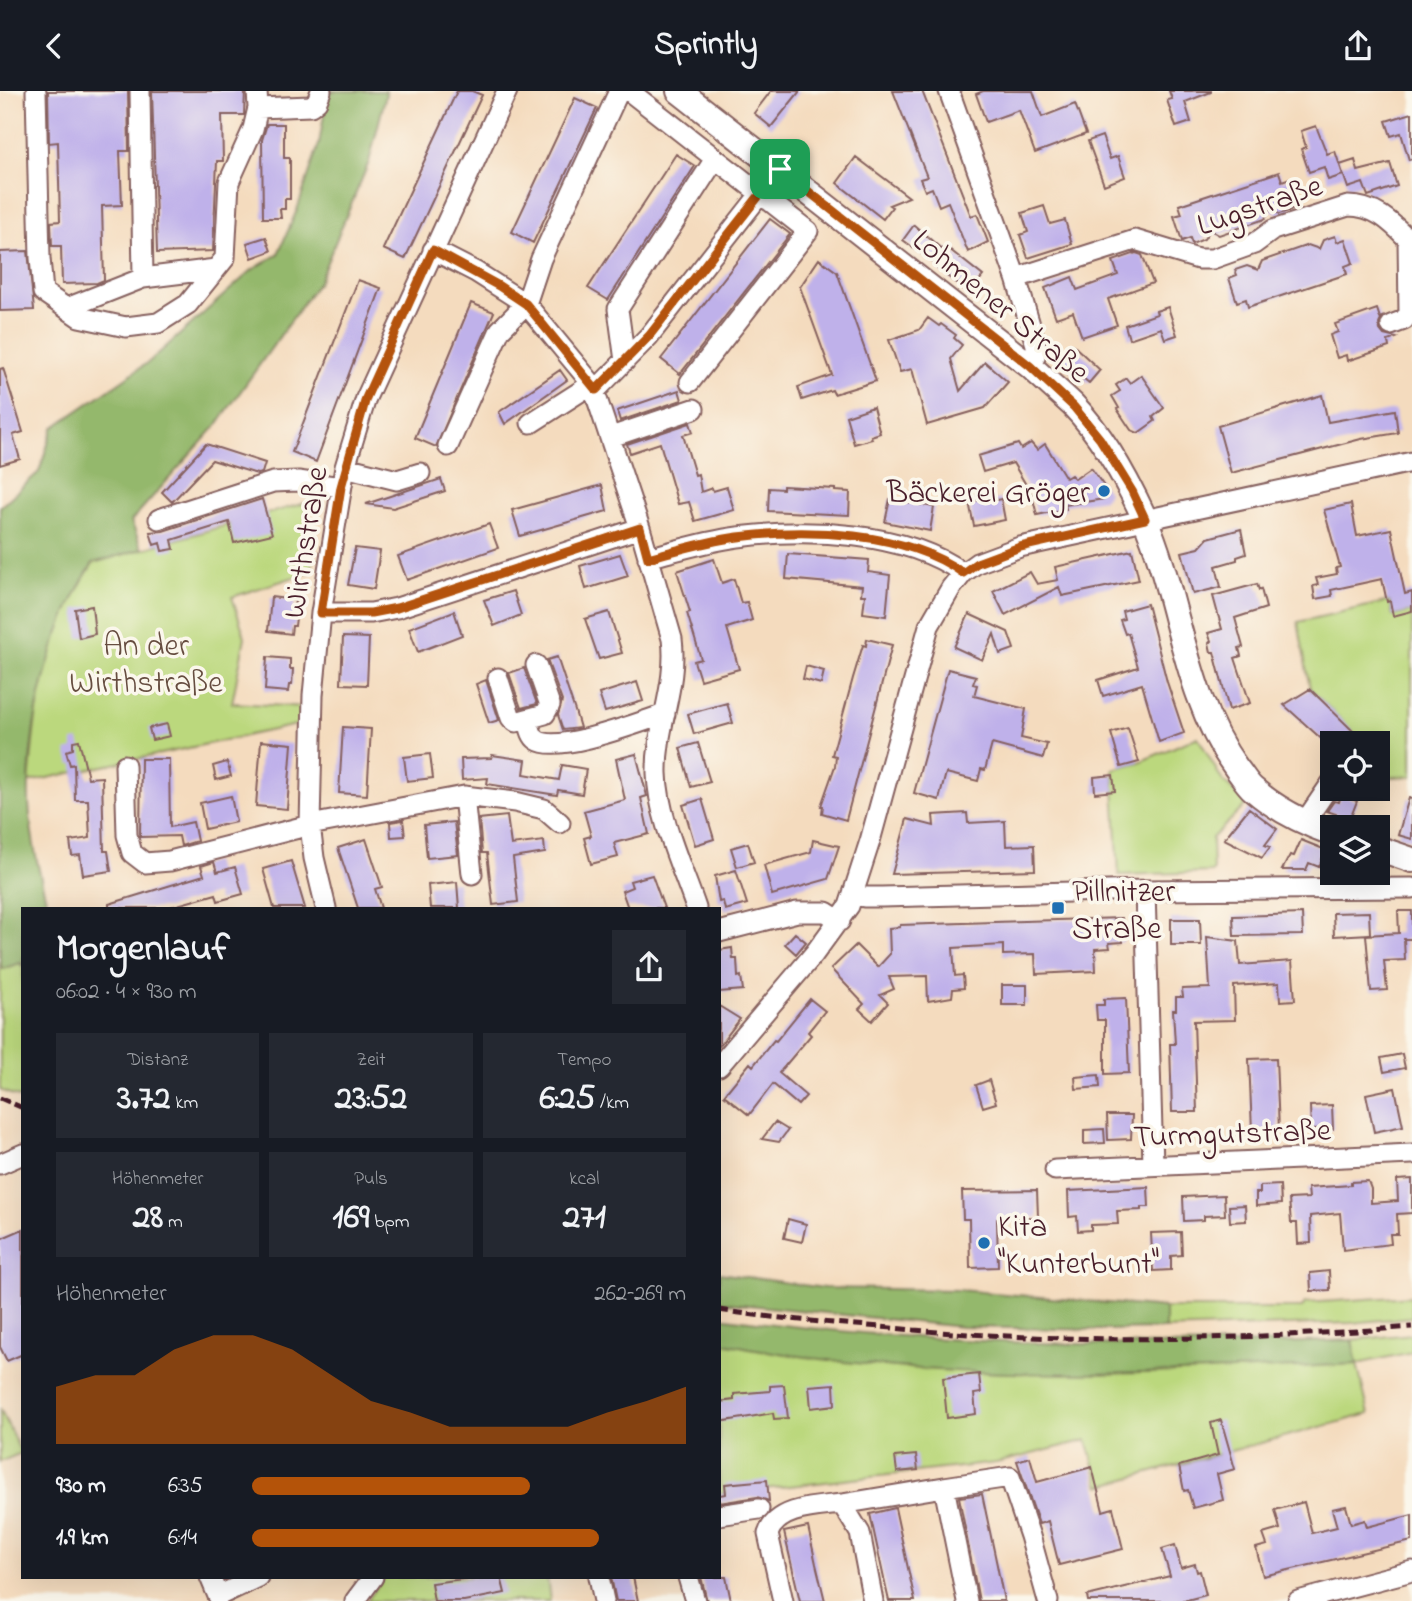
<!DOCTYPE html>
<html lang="de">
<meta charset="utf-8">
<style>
:root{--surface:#171b24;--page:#242831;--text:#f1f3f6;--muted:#9ea1a6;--accent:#b45309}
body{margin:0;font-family:"Indie Flower",sans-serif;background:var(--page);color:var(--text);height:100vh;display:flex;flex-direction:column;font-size:26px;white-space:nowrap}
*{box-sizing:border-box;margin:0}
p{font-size:23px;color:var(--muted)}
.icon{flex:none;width:38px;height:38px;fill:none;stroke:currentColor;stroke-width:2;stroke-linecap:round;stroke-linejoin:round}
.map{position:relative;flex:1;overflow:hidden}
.sheet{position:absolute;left:21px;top:816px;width:700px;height:672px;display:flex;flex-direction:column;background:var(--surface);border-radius:0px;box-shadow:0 7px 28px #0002}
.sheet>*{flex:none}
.fabs{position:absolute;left:1320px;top:640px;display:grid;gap:14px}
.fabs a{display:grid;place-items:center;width:70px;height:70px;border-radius:0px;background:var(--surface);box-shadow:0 7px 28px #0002;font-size:35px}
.pin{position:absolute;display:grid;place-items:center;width:60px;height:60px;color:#fff;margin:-30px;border-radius:14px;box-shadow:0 4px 10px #0006}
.round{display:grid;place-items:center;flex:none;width:74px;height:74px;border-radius:0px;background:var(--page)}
.summary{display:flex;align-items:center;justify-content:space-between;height:119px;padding:0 35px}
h1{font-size:38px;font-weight:700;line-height:52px}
.figures{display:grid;grid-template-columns:repeat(3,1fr);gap:10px;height:119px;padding:7px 35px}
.figures div{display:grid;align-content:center;border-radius:0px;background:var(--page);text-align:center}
.figures b{font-size:35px;font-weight:700}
.figures small{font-size:19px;font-weight:400}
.figures p{font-size:19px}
.chart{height:196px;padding:14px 35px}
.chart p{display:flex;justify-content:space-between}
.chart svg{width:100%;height:126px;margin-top:7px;fill:var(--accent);opacity:.7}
ul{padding:0 35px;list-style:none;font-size:23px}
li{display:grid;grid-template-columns:112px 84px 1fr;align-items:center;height:52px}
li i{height:18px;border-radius:9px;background:var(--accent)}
header{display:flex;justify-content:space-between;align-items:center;height:91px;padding:0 35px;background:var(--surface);font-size:32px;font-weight:700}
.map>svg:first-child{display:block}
</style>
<header><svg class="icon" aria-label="back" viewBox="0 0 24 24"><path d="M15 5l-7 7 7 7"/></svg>Sprintly<svg class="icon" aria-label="share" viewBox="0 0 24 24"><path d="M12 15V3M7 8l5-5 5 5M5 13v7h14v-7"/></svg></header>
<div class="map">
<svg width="1412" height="1510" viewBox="0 0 1412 1510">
<rect width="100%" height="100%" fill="#fbf7ec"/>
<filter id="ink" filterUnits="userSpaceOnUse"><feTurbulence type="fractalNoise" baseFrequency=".0143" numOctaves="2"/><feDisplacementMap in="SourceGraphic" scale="14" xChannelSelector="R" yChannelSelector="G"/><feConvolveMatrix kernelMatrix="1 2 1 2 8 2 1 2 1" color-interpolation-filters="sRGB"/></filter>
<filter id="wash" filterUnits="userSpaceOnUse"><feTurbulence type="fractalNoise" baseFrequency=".00686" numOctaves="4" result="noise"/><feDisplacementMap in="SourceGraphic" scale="28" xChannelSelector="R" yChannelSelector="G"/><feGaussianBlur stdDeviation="1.57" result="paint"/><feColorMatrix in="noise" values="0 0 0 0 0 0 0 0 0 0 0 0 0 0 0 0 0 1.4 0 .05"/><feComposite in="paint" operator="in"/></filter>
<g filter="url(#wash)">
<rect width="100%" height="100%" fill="#f4dbbe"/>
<path fill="#bbd87d" stroke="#827c54" stroke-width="2" d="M305 412 313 480 232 506 245 546 232 612 307 616 306 632 29 691C32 666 33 640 38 615 46 567 66 513 93 472Z
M1390 510 1393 525 1412 520V685L1377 687V653H1341L1352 640 1310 598 1298 531Z
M1198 646 1222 689 1247 713 1212 747 1213 781 1119 784 1113 678 1139 671Z
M0 869 2 877 20 872 23 876V1008L0 999Z
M1412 1205V1226L1351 1232 1165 1238V1217H1302L1305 1212Z
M1412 1243V1261L1357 1273 1369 1323 1100 1395 1087 1349 996 1372 719 1403V1251L825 1268 906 1277 1357 1273 1352 1249Z
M0 1317 21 1362 0 1371Z
M384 1486H547L550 1510H367Z"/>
<path fill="#94b86c" stroke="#6f6c4c" stroke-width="2" d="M328 0H386V3L369 71 319 190 216 335 131 430 142 458 93 472C53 534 31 618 29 691 27 733 38 776 48 817H23V876L20 872 2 878 0 869V416L39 381 53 337 150 270 252 179 278 163 297 119 319 53Z
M719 1182 824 1197 959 1199 1165 1217V1238L1102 1239 962 1236 719 1211Z
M719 1226C928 1255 1141 1259 1352 1249L1357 1273C1145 1284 929 1295 719 1251Z"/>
<g id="blocks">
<path fill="#bfb1ea" d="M48 0H128L129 60H120L122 114 102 115 104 189 97 192 62 193 61 155H52L51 131 60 130 58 51 49 52Z
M152 0H245L244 24H222L223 70H217L213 160 157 162Z
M457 0H472L482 4 405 168 383 158Z
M771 0H800L771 36 754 22Z
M893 0H922L971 125 977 123 988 151 968 161 948 111 939 115 932 97 925 100 920 88 927 86Z
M983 0H1033L1042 26 1075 13 1086 43 1035 62 1019 19 986 31 976 3Z
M1169 0H1211V1L1185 11 1191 31 1176 36 1167 9 1172 8Z
M575 7 597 17 533 152 512 141Z
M1412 22V68L1409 69 1401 42 1391 45 1386 30Z
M267 33H284V67H290V108H285V118H280L281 127H263L262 49Z
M1316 35 1327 63 1335 60 1343 84 1328 89 1324 76 1309 81 1301 58 1306 56 1301 40Z
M1102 45 1110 68 1118 65 1125 86 1104 94 1088 50Z
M676 63 695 75 608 209 588 197Z
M856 66 909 106 889 114 892 116 883 128 837 92Z
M1355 69 1358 80 1390 72 1397 95 1368 105 1363 92 1348 97 1340 74Z
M1279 81 1282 90 1290 87 1298 111 1290 113 1292 119 1279 123 1270 118 1265 128 1219 144 1210 139 1204 148 1192 153 1190 147 1182 150 1174 125 1182 123 1179 114Z
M1044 115 1050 133 1065 129 1072 153 1028 167 1020 144 1028 141 1022 122Z
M770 128 790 143 680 283 661 268Z
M914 134 945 161 949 158 983 185 969 202 938 178 940 176 903 149Z
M1335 145 1337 151 1345 148 1353 172 1345 175 1347 183 1248 216 1246 208 1237 211 1229 187 1237 184 1235 179 1247 175 1258 179 1262 170 1308 154 1319 158 1323 149Z
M266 146 271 160 252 167 247 152Z
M28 160 34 219 0 220V161Z
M1136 162 1142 164 1153 192 1108 208 1117 234 1082 246 1073 221 1056 227 1045 197 1072 186 1077 199 1118 184 1113 170Z
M819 168 837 181 876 290 834 303 832 299 802 309 798 296 832 284 800 196Z
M358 189 381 197 316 371 292 361Z
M471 212 494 221 436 356 415 347Z
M1168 216 1177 244 1165 248 1161 237 1129 248 1125 234 1157 223 1156 220Z
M1377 218 1380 227 1382 226 1379 233 1380 239 1384 244 1396 247 1388 250 1389 256 1347 270 1346 264 1337 267 1330 244 1338 241 1335 233Z
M928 227 939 235 941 233 956 244 954 247 962 254 951 268 960 300 985 271 1008 291 985 317 927 334 912 278 900 281 889 249 919 239Z
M1073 254 1100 279 1089 292 1083 287 1082 289 1060 271Z
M3 277 23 341 13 344 20 368 0 374V278Z
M560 279 567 289 505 333 499 321Z
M1141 284 1164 317 1153 326 1155 330 1138 342 1131 339 1117 318 1119 317 1112 305 1120 300 1116 294 1126 287 1130 292Z
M679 299 682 309 620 330 617 320Z
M1322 304 1328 331 1395 319 1398 342 1361 348 1231 382 1218 335Z
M873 316 880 342 871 345 872 348 854 353 846 325Z
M690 332 693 341 683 344 695 384 698 383 701 401 712 397 713 400 727 396 734 419 695 430 689 411 678 413 660 352 630 362 627 353Z
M1031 352 1037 359 1045 353 1066 387 1071 384 1075 388 1091 377 1108 401 1104 408 1065 414 1066 418 1037 424 1032 404 1013 372 983 381 978 365 1018 353 1021 358Z
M206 353 265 372 262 382 257 383 212 369 172 411 162 401Z
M441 388 445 400 393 417 366 413Z
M602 394 607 420 520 445 512 419Z
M783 395 835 398V400L850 401 849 424 768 420 769 397 783 398Z
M991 407 992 410 1001 408 1005 429 974 435 969 411Z
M262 408 272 443 234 452 229 431 172 449 174 458 162 460 160 452 154 454 150 441 163 440Z
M890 408 934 416 930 440 885 431Z
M1351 413 1357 445 1391 438 1405 503 1412 501V520L1393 525 1390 510 1387 511 1382 488 1331 499 1332 505 1315 508 1313 495 1318 494 1316 487 1337 483 1336 477 1340 476 1324 419Z
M489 433 498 457 407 489 398 465Z
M1241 438 1246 463 1237 466V469L1216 475 1221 496 1193 503 1182 461 1199 457 1208 447Z
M355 457 380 460 374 498 348 494Z
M1132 459 1139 489 1062 505 1059 496 1005 524 993 500 1030 481 1037 493 1058 489 1055 476Z
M620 463 628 485 586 498 580 475Z
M788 463 869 469 868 481 890 484 886 525 863 522 865 504H861L862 495 786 488Z
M714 468 722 492 734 488 741 512 747 511 752 529 727 537 739 578 700 589 694 570 701 568 687 522 690 521 677 480Z
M1257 493 1259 499 1261 498 1266 517 1235 527 1243 556 1239 557 1241 565 1235 567 1250 612 1229 619 1214 561H1211L1209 552 1211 550 1208 542 1222 538 1213 505Z
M513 500 521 524 494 535 484 509Z
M271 506 295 509 294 517 297 518 295 535H292L291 543 268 540Z
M1147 513 1167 591 1184 642 1159 651 1142 593 1103 605 1098 589 1138 576 1128 542 1125 543 1120 529 1124 528 1122 520Z
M92 515 95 543 79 547 75 518Z
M454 520 462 544 418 561 409 537Z
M609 521 622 562 599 568 585 528Z
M969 523 1008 541 1014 558 1000 563 994 543 982 569 954 556Z
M343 546 369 547 367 594 341 593Z
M867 548 892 554 846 729 822 722 823 715H821L835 675 836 665 832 664 853 587 863 554 866 555Z
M267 566 290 568V578H293L292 594H289L288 601 265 599Z
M557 566 575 620 580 637 563 639 558 624 562 610 547 569Z
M806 575 824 580 821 593 803 588Z
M524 577 537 613 521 617 509 582Z
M948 578 976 585 973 593 977 594 974 605 1026 618 1021 647 1047 653 1043 667 992 653 985 679 981 678 978 690 946 682 939 709 914 702Z
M486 589 499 629 489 632 476 593Z
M637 591 643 610 605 621 599 603Z
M1310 598 1353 640 1341 653H1327L1284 614Z
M727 612 733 632 694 643 688 623Z
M167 633 170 645 152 649 149 637Z
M343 636 371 638 367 704 339 702Z
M1128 637 1139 671 1121 676 1111 642Z
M79 649 88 687 102 686 104 760H108L111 780 83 784 80 764 72 765 70 750 90 747 88 709H75L74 673 70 674 66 660 73 658V650Z
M261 650 292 653 287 718 256 715Z
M698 652 710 691 691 696 680 657Z
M430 663 433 687 407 690 404 666Z
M636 663 647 705 641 707 649 743 614 752 618 766 591 773 584 747 591 745 584 720 625 709 616 668Z
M492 664 526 669 524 683 559 689 562 674 586 678 582 703 558 699 557 704 487 693 488 687 462 689 461 668 491 667Z
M141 668H169L170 736 193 731 197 750 181 755 179 745 140 746Z
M227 671 231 685 216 689 213 675Z
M1113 684 1115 700 1095 702 1094 686Z
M1341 704 1357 710 1350 728 1327 720 1334 710 1339 711Z
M231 705 236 731 205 738 200 712Z
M1409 707 1412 708V748L1398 744Z
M702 708 714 748 695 754 683 714Z
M1249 717 1277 738 1265 754 1270 756 1262 767 1224 748Z
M967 722 968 732 1005 730 1006 755 1034 754 1035 779 892 783 907 728 934 735 933 724Z
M507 725 511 754 544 750 545 762 513 767 518 811 493 814 487 762H482L479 728Z
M403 729 405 745 391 746 390 731Z
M454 731 458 764 427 767 424 734Z
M366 748 382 796 375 798 381 817H358L338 757Z
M813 749 839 755 828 788 772 804 764 774 811 761Z
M1301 749 1326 759 1319 776 1309 772 1306 779H1282L1290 764 1294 765Z
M748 752 754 771 737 776 731 757Z
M291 770 305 817H274L263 778Z
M214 771 217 781 235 776 243 803 218 810 216 803 167 817H109V813L204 784 201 775Z
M736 779 747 813 725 819 723 810 719 811 715 785Z
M652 784 664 817H628L622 800 632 796 630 790Z
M457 791 459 817H430L428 794Z
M1398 820H1412V848H1404L1405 869 1384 870 1387 899 1371 900 1366 844 1399 842Z
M1369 821 1370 843 1334 845 1333 822Z
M1302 823 1303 844 1234 845 1233 825Z
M1122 827 1123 851 1109 852 1110 857 1095 858 1096 880 1036 883 1035 863 1003 864V854L953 857 955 885 963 884 964 897 953 898 952 906 928 910 927 885 889 886 894 898 880 904 888 912 872 930 859 918 864 913 831 878 856 854 878 876 890 863 889 837 900 836V834Z
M1171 828H1200L1201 854H1171Z
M795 842 806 851 796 863 785 853Z
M1207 846 1238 850 1240 874 1292 870 1295 909 1280 910 1279 892 1234 895 1235 929 1194 930 1197 1021H1172L1170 953H1175L1173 919H1176V906H1183L1182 898 1210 897Z
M732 857 733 868H737L738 886 741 885 743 899 719 901V859Z
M1002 894H1027V914H1002Z
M1126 907 1129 982 1105 983V929H1097L1096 914H1104V908Z
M810 908 825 920 808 941 811 944 779 982 806 1005 798 1014 773 993 749 1024 724 1004 750 972 753 975 774 949 776 950Z
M719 915 740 928 719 955Z
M1402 963 1405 977 1384 981 1381 967Z
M1276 967 1279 1039 1252 1040 1249 968Z
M1099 984 1100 996 1076 998 1075 986Z
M989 989 996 1012 983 1016 976 994Z
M1395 997 1403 1035 1374 1041 1366 1003Z
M1332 1014 1333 1038 1311 1039 1310 1015Z
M1107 1024H1132L1131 1048 1108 1049Z
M775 1031 788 1039 779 1051 762 1048Z
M1104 1038 1105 1052 1084 1053V1039Z
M1412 1088V1122L1397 1123 1398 1143H1390L1391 1153 1343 1159 1340 1122 1310 1125 1311 1152 1298 1153 1297 1132H1291L1289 1108 1309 1107 1308 1097 1351 1094V1091L1368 1090 1371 1098V1112L1398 1110 1397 1089Z
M1280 1094 1281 1113 1256 1115V1102H1260V1095Z
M1148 1096 1149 1116H1141V1119L1117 1120 1118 1133 1091 1134V1139L1078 1140 1077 1125 1069 1126 1068 1100Z
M1037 1099 1038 1126 997 1127 998 1176 970 1177 969 1128H963L962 1100Z
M1224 1104 1225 1124 1204 1125V1129L1184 1130 1183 1106Z
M1245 1114 1246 1130 1230 1131 1229 1115Z
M788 1128 806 1133 802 1151 784 1147Z
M23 1138V1263L7 1270 0 1256V1148Z
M1181 1141 1182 1164 1171 1165V1179L1153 1180 1151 1142Z
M1329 1180 1330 1199 1311 1200 1310 1182Z
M979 1283 981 1302 974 1303 976 1323 947 1327 943 1287Z
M834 1293 835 1314 811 1317 809 1295Z
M784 1294 788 1327 774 1328 773 1322 719 1331V1311L734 1309V1303L770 1300V1295Z
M1221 1329 1235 1378 1217 1383 1223 1409 1193 1417 1188 1399 1184 1400 1179 1375 1218 1364 1211 1332Z
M916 1364 918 1379 897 1381 895 1366Z
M1030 1366 1037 1391 1092 1376 1103 1420 1113 1417 1123 1458 1059 1474 1048 1430 1039 1433 1017 1370Z
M767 1389 769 1410 757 1406 719 1412V1404L726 1403 725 1393Z
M982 1403 997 1474 1004 1510H979L959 1406Z
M1304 1411 1312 1442 1337 1436 1332 1418 1346 1415 1351 1433 1365 1429 1367 1436 1412 1424V1450L1263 1485 1256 1457 1267 1454 1263 1443 1280 1438 1275 1419Z
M895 1417 903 1454 915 1510H889L886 1497 870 1423Z
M808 1436 816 1473 825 1510H800L784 1441Z
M1175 1454 1181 1477 1195 1473 1197 1481 1200 1480 1206 1504 1183 1510H1088L1087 1505 1170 1485 1162 1458Z
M479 1486H501L505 1502 464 1510H434L431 1492Z
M611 1486H633L638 1510H616Z
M701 1486H726L731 1510H707Z"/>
</g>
</g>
<g filter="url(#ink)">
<use href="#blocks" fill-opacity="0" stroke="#86615e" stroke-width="2"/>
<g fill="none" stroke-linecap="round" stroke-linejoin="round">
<g stroke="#86615e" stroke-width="23">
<path id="minor" d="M36 0 40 167 43 201 79 226 126 236 158 232 188 213 225 167 229 91 253 38 258 17 257 0
M140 0 143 187
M629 0 808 140 690 291
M949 0 1016 187 1036 254 1035 266 1030 275
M258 17 311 15 317 10 321 0
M433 159 476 181 526 213 592 293 640 437 672 548C678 593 656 636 657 682 658 726 682 776 696 817
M1016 187 1135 149 1198 168H1212L1254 153 1273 139 1348 115C1375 115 1390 130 1408 148L1409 222 1404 229 1391 234
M67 217 143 187 216 178
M625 270 618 218 715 68
M596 299 649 245 780 78
M531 332 592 293
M611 346 694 318
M448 355 500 239 526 213 541 168 619 0
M345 376 397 389 420 382
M159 428 273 391 298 390 341 396
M648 467C678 459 707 450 738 446 807 437 905 440 963 482
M321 522H371L397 517 640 437
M498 587 511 627 516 631 545 623 550 614 536 574
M528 629C530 636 531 645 537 649 558 663 640 631 665 623
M125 674 127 744 132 762 145 772 170 770 310 734 464 705 515 711 544 718 560 732
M464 705 472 783
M1304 732 1332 691
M1145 799 1153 1074
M853 804 864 806H882L1145 799 1412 797
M326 817 314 767 310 734 313 604 321 522 345 376 366 307 507 0
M719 841 797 821H826L840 830
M719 975 814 863 849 815 870 750 929 535 951 497 963 482 977 472 1020 456 1412 371
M0 1073 23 1063
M1055 1079 1412 1063
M842 1413 944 1396
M719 1424 759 1418
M210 1486 218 1505 258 1486
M599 1486 604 1510
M688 1486 695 1510
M355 1510 373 1486
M783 1510 768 1443C777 1416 817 1416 842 1413L860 1442 873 1510
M967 1510 944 1396 1010 1386 1030 1445 1048 1510
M1298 1510 1412 1480"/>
</g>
<g stroke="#86615e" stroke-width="28">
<path id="major" d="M679 0 1030 275C1044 288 1059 301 1073 314 1103 345 1126 387 1144 426 1180 508 1183 604 1237 678 1242 684 1247 693 1253 698 1276 718 1304 732 1332 742
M1377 757 1412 769"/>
</g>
<use href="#minor" stroke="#fff" stroke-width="19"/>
<use href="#major" stroke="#fff" stroke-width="24"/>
<path stroke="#4a1f2b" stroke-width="5" stroke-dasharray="10 5" stroke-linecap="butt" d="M0 1007 23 1017
M719 1219C784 1229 849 1233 914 1239 1080 1253 1246 1249 1412 1236"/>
</g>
</g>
<g fill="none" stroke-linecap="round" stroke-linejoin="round" filter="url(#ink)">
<g stroke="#fff" stroke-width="14">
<path id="route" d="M780 78 1030 275 1074 316 1100 348 1132 400 1145 428 1020 456 977 472 963 482C905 440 806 437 738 446 707 450 678 459 648 467L640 437 397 517 371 522H321L341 396 366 307 433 159 499 195 526 213 596 299 649 245Z"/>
</g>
<use href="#route" stroke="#b45309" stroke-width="9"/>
</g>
<g fill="#1f6fb2" stroke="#fbf7ec" stroke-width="2.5">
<circle cx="1104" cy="400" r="7"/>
<rect x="1051" y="810" width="14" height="14" rx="3.5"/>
<circle cx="984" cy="1152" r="7"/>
</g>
<g text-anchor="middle" stroke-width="7" stroke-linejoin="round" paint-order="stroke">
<g font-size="32" fill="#4a1f2b" stroke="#fbf7ec">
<text transform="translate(1259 113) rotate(-19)" y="11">Lugstraße</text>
<text transform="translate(1002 214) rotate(40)" y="11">Lohmener Straße</text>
<text transform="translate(304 451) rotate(-81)" y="11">Wirthstraße</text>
<text transform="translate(1232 1041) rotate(-2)" y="11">Turmgutstraße</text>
</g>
<g font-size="32" fill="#4a1f2b" stroke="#fbf7ec" text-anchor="start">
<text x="1090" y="411" text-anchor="end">Bäckerei Gröger</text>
<text x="1072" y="810">Pillnitzer<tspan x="1072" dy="37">Straße</tspan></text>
<text x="998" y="1145">Kita<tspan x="998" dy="37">"Kunterbunt"</tspan></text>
</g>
<g font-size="32" fill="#664d40" stroke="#fbf7ec">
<text x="146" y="564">An der<tspan x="146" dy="37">Wirthstraße</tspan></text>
</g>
</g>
</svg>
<div class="fabs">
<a><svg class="icon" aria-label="locate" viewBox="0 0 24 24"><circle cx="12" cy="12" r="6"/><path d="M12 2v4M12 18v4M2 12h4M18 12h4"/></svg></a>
<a><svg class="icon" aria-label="layers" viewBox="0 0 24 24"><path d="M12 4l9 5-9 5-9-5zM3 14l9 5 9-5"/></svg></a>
</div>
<div class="pin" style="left:780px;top:78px;background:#1e9e55"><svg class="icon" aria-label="arrive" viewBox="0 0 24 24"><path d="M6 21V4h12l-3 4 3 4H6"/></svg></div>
<section class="sheet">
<div class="summary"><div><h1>Morgenlauf</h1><p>06:02 · 4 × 930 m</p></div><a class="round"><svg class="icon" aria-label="share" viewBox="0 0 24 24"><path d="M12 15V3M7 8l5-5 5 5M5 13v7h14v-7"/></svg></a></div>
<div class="figures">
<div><p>Distanz</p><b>3.72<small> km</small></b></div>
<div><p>Zeit</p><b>23:52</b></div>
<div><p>Tempo</p><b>6:25<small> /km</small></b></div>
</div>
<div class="figures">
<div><p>Höhenmeter</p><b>28<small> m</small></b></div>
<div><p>Puls</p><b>169<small> bpm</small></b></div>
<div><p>kcal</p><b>271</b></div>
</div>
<div class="chart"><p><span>Höhenmeter</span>262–269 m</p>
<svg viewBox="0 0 160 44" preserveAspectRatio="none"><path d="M0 44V24L10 20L20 20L30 11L40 6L50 6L60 11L70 20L80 29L90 33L100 38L110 38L120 38L130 38L140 33L150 29L160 24V44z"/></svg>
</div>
<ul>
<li><b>930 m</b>6:35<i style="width:64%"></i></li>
<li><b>1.9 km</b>6:14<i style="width:80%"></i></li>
</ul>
</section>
</div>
